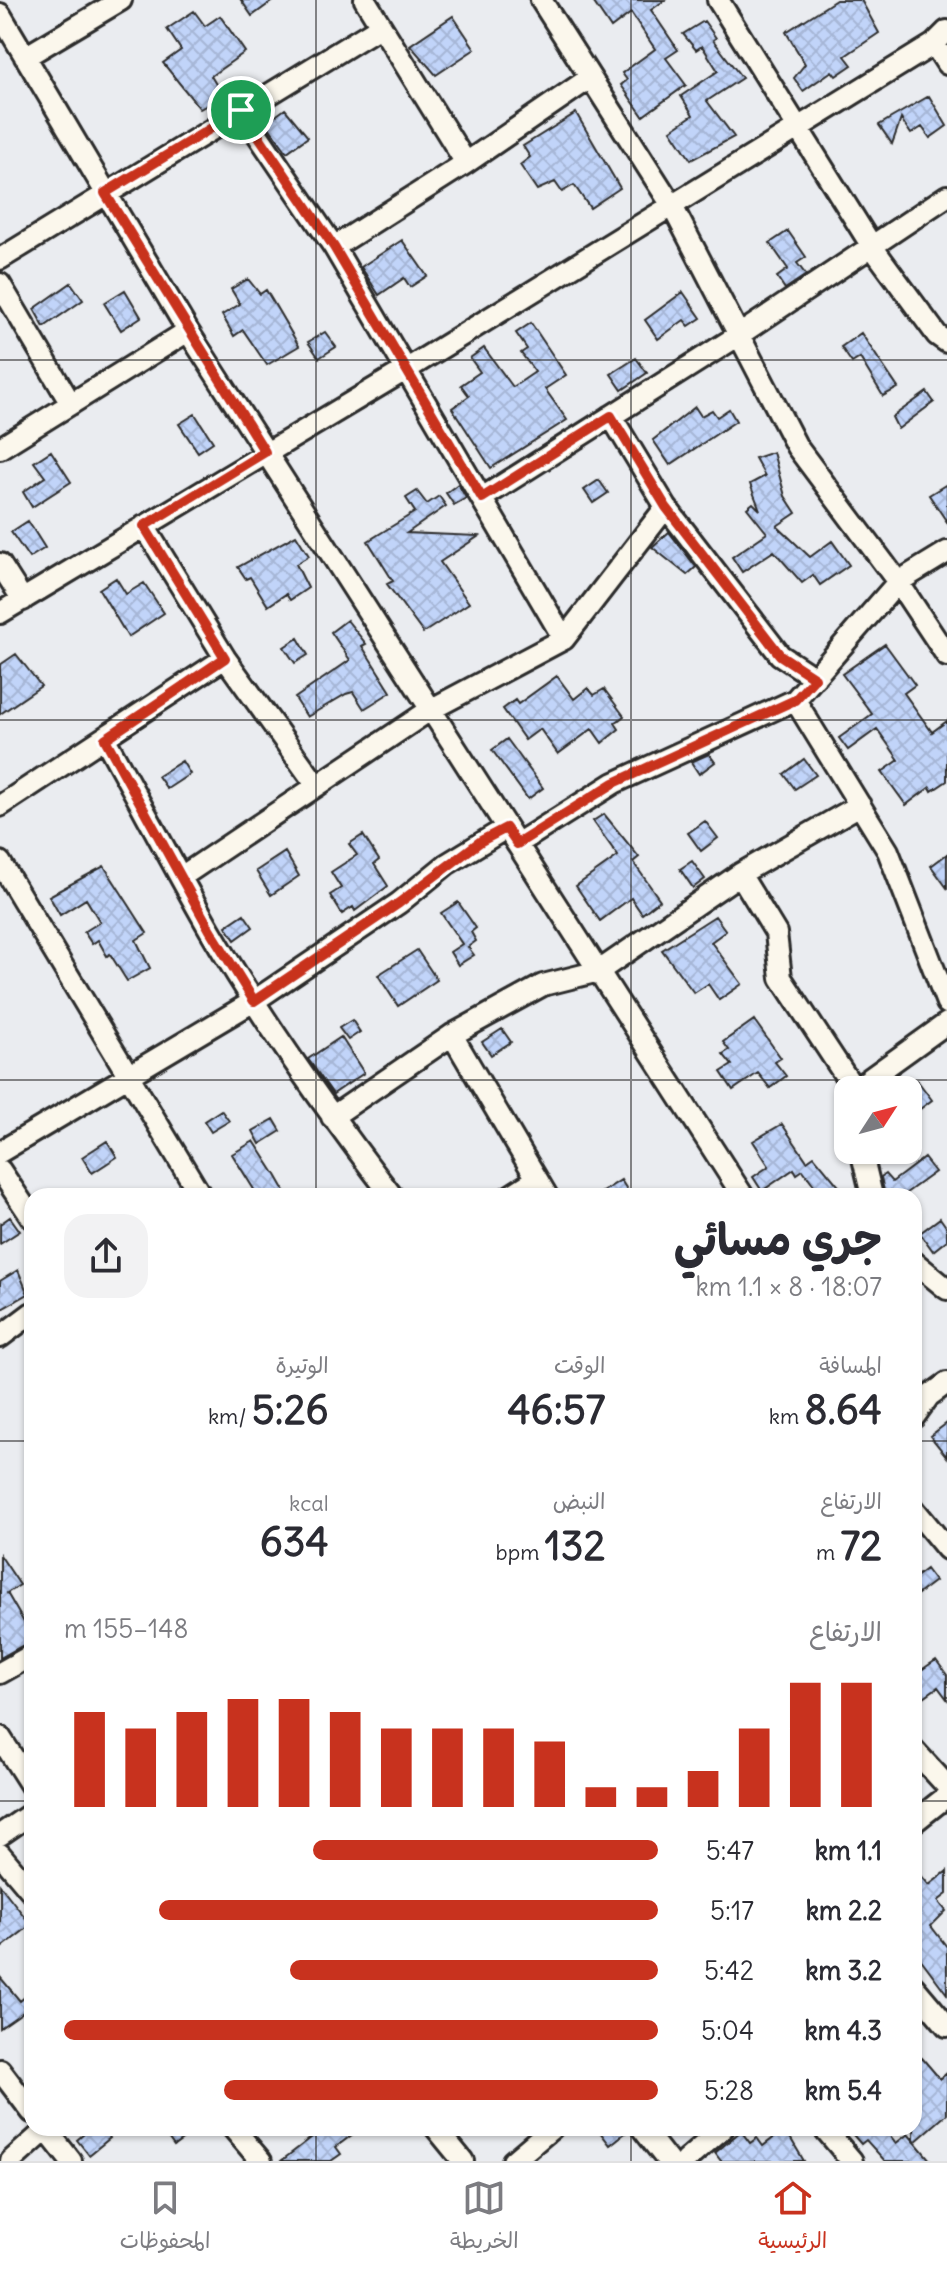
<!DOCTYPE html>
<html lang="ar">
<meta charset="utf-8">
<style>
:root{--surface:#fff;--page:#f2f2f3;--text:#2b2b33;--muted:#7c7c81;--line:#e1e1e2;--accent:#c8321e}
body{margin:0;font-family:Delius,"Playpen Sans Arabic",sans-serif;background:var(--page);color:var(--text);direction:rtl;height:100vh;display:flex;flex-direction:column;font-size:30px;white-space:nowrap}
*{box-sizing:border-box;margin:0}
p{font-size:26px;color:var(--muted)}
.icon{flex:none;width:44px;height:44px;fill:none;stroke:currentColor;stroke-width:2;stroke-linecap:round;stroke-linejoin:round}
.map{position:relative;flex:1;overflow:hidden;direction:ltr}
.drawer{position:absolute;left:24px;top:1188px;width:898px;height:948px;display:flex;flex-direction:column;background:var(--surface);border-radius:24px;box-shadow:0 2px 6px #0004;direction:rtl}
.drawer>*{flex:none}
.needle{width:52px;rotate:54deg}
.buttons{position:absolute;left:834px;top:1076px;display:grid;gap:16px}
.buttons a{display:grid;place-items:center;width:88px;height:88px;border-radius:16px;background:var(--surface);box-shadow:0 2px 6px #0004;font-size:40px}
.pin{position:absolute;display:grid;place-items:center;width:68px;height:68px;color:#fff;margin:-34px;border:4px solid #fff;border-radius:50%;box-shadow:0 2px 8px #0007}
.round{display:grid;place-items:center;flex:none;width:84px;height:84px;border-radius:24px;background:var(--page)}
.headline{display:flex;align-items:center;justify-content:space-between;height:136px;padding:0 40px}
h1{font-size:44px;font-weight:700;line-height:60px}
.metrics{display:grid;grid-template-columns:repeat(3,1fr);gap:12px;height:136px;padding:8px 40px}
.metrics div{display:grid;align-content:center}
.metrics b{font-size:40px;font-weight:700}
.metrics small{font-size:22px;font-weight:400}
.metrics p{font-size:22px}
.chart{height:224px;padding:16px 40px}
.chart p{display:flex;justify-content:space-between}
.chart svg{width:100%;height:144px;margin-top:8px;stroke:var(--accent);stroke-width:6}
ul{padding:0 40px;list-style:none;font-size:26px}
li{display:grid;grid-template-columns:128px 96px 1fr;align-items:center;height:60px}
li i{height:20px;border-radius:10px;background:var(--accent)}
.dock{display:flex;justify-content:space-around;align-items:center;height:112px;border-top:2px solid var(--line);background:var(--surface);font-size:22px;color:var(--muted)}
.dock a{display:grid;justify-items:center;gap:4px}
.dock .active{color:var(--accent)}
.map>svg:first-child{display:block}
</style>
<div class="map">
<svg width="947" height="2161" viewBox="0 0 947 2161">
<defs>
<pattern id="building-cross-hatch" width="8" height="8" patternUnits="userSpaceOnUse" patternTransform="scale(2)"><rect width="8" height="8" fill="#c1d4f9"/><path d="M0 0l8 8M0 8l8-8" fill="none" stroke="#a6b6d6"/></pattern>
</defs>
<rect width="100%" height="100%" fill="#eaecf0"/>
<filter id="ink" filterUnits="userSpaceOnUse"><feTurbulence type="fractalNoise" baseFrequency=".0125" numOctaves="2"/><feDisplacementMap in="SourceGraphic" scale="16" xChannelSelector="R" yChannelSelector="G"/><feConvolveMatrix kernelMatrix="1 2 1 2 8 2 1 2 1" color-interpolation-filters="sRGB"/></filter>
<g filter="url(#ink)">
<path fill="url(#building-cross-hatch)" stroke="#2b2b2b" stroke-width="2" d="M241 0H274L252 16Z
M592 0H665L651 10 678 50 666 58 686 85 643 116 621 85 627 80 622 73 655 49 631 13 611 28Z
M836 0H861L879 33 845 56 852 65 836 76 832 71 803 91 794 78 805 64 786 32Z
M194 11 205 26 220 16 245 52 211 76 223 96 200 109 163 63 181 50 167 29Z
M453 16 475 49 436 75 410 45Z
M704 21 716 38 713 40 742 78 707 101 734 137 691 160 671 130 693 115 681 96 718 71 702 46 696 50 683 34Z
M929 96 947 126 930 138 922 127 911 134 901 119 892 144 879 125Z
M285 109 308 137 287 152 266 123Z
M576 113 620 188 590 208 574 185 562 192 555 182 537 190 520 165 530 157 523 146Z
M788 231 806 257 797 263 806 275 785 289 777 277 788 269 770 243Z
M402 240 427 276 410 287 404 278 379 295 361 267Z
M248 279 260 294 266 290 299 346 267 365 243 330 234 336 222 315 240 304 231 289Z
M71 283 83 300 44 327 34 309Z
M125 290 141 317 121 330 104 303Z
M683 292 701 318 689 326 684 320 658 339 645 320Z
M531 323 566 375 545 389 567 420 491 468 452 408 469 396 461 385 480 372 470 358 484 348 513 387 535 372 521 353 527 349 516 333Z
M325 332 336 347 319 358 308 342Z
M861 333 898 388 883 396 860 358 852 363 841 347Z
M636 358 647 373 622 390 611 374Z
M927 392 934 402 898 429 892 417Z
M695 407 701 416 712 410 717 417 729 409 736 421 670 465 653 440Z
M195 414 213 442 198 452 179 424Z
M51 451 71 482 32 507 23 492 45 477 34 462Z
M773 452 785 496 796 513 777 526 810 557 832 541 849 565 820 585 813 575 802 583 774 551 742 572 732 557 767 533 747 508 753 503 760 510 750 484 765 476 755 458Z
M599 480 608 493 593 503 584 490Z
M458 484 466 498 454 505 446 493Z
M947 484V522L929 495Z
M417 491 427 504 439 496 446 506 407 533 479 536 440 562 469 603 423 633 387 584 393 581 368 541 415 512 406 498Z
M28 521 45 548 29 558 11 532Z
M669 532 696 567 687 575 652 547Z
M296 535 309 556 296 564 308 588 290 600 286 594 268 606 250 577 246 579 238 567Z
M116 578 126 594 144 583 164 613 128 637 99 589Z
M347 620 366 644 362 646 391 692 364 709 353 692 346 694 307 717 295 698 350 660 331 632Z
M298 638 308 655 295 663 284 647Z
M885 644 915 685 904 693 932 732 947 721V781L932 791 930 787 906 805 882 772 899 760 877 729 848 750 839 738 872 714 842 674Z
M16 654 41 686 0 714V665Z
M557 676 574 699 588 688 594 695 604 689 624 716 615 723 619 729 602 743 592 729 558 754 540 729 525 740 503 709 515 700 518 704Z
M507 739 543 788 528 799 492 750Z
M709 754 715 762 699 774 691 762Z
M804 759 816 775 795 789 784 774Z
M182 761 190 774 167 789 158 776Z
M604 814 639 857 633 862 660 900 642 914 631 898 600 921 576 886 618 856 593 821Z
M705 821 718 838 701 851 688 833Z
M363 835 379 860 374 864 388 886 355 911 353 907 342 914 330 895 341 888 331 872 357 855 349 844Z
M285 852 299 876 271 895 256 871Z
M947 854V888L931 866Z
M692 861 705 879 693 888 680 869Z
M104 866 147 933 136 940 150 968 127 981 110 954 107 956 98 940 92 944 84 932 100 922 86 899 60 915 49 896Z
M458 902 476 928 471 932 476 941 468 947 474 955 458 965 450 952 462 944 441 913Z
M244 914 253 927 235 940 226 926Z
M715 916 726 931 711 942 742 984 719 1000 708 984 694 993 662 950Z
M417 950 437 980 398 1006 378 975Z
M352 1020 360 1032 348 1040 339 1028Z
M754 1020 781 1058 775 1062 786 1076 770 1088 758 1073 733 1090 721 1072 732 1065 723 1054 729 1050 723 1042Z
M502 1029 511 1042 491 1055 482 1042Z
M341 1037 364 1073 333 1094 308 1059Z
M917 1080 932 1100 908 1118V1086Z
M221 1110 229 1121 211 1132 204 1121Z
M274 1119 281 1131 260 1144 253 1131Z
M782 1124 807 1161 814 1156 847 1196H822L803 1170 797 1174 794 1169 762 1191 753 1177 769 1166 753 1141Z
M107 1141 117 1157 92 1173 82 1157Z
M254 1141 276 1175 288 1196H258L232 1154Z
M924 1158 935 1172 902 1196H885L881 1177 885 1174 892 1182Z
M621 1180 631 1196H596Z
M10 1217 20 1231 0 1244V1224Z
M940 1218 947 1228V1240L933 1251 920 1233Z
M18 1270 28 1294 0 1310V1281Z
M947 1423V1457L930 1436Z
M0 1555 20 1585 7 1593 32 1636V1640L0 1658Z
M926 1569 935 1581 914 1597V1578Z
M936 1660 947 1675V1699L938 1687 914 1704V1675Z
M914 1867 929 1885 947 1871V1894L938 1901 946 1911 931 1926 947 1947V1994L914 1950Z
M0 1885 31 1925 0 1949Z
M0 1977 20 2001 32 1991V2024L23 2012 0 2028Z
M922 2058 940 2079 947 2073V2114L915 2142 931 2161H885L866 2140 861 2144 847 2128H884L896 2143 908 2134 914 2141V2065Z
M79 2128H103L110 2138 89 2155 77 2140 84 2134Z
M161 2128H178L185 2138 174 2146Z
M324 2128H361L336 2147 341 2154 331 2161H281Z
M597 2128H629V2130L610 2145Z
M785 2129 804 2161H721L715 2153 741 2131 750 2143 757 2138 763 2146Z"/>
<g fill="none" stroke-linecap="round" stroke-linejoin="round">
<g stroke="#2b2b2b" stroke-width="26">
<path id="minor" d="M365 0 466 163
M541 0 671 204 797 447 898 582 947 656
M718 0 873 248 937 335 947 342
M0 14 188 331 743 1196
M934 44 947 64
M25 57 121 0
M241 110 334 247 564 639
M334 247 466 163 590 78
M0 259 381 26
M0 284 71 404
M611 416 666 507 780 655 815 678
M0 448 188 331
M482 498 739 335 947 196
M144 526 225 658 317 786
M0 564 23 600
M0 613 407 369 934 44 947 31
M795 700 888 851 947 1003
M105 739C140 802 174 867 210 930 264 1023 327 1111 392 1196
M0 806 225 658
M517 844 614 783 795 700 898 582 947 552
M0 862 201 1196
M740 874 776 933 781 978 854 1089
M181 877 430 710 564 639 666 507
M452 1035 547 1196
M854 1090 947 1023
M332 1117 452 1035 543 985 599 971 740 874 860 805
M861 1150 872 1196
M0 1152 254 1001 399 903 447 864 506 828
M0 1170 32 1218
M510 1196 535 1180
M914 1262 947 1289
M0 1337 32 1313
M914 1417 929 1396 947 1383
M914 1509 947 1549
M0 1673 32 1655
M0 1737 32 1787
M914 1750 947 1786
M914 1822 947 1796
M0 1835 32 1813
M0 1854 32 1892
M914 1987 947 2026
M0 2070 32 2112
M45 2128 71 2161
M233 2128 261 2161
M436 2128 463 2161
M642 2128 668 2161
M824 2128 852 2161
M11 2161 48 2128
M513 2161 552 2128
M685 2161 723 2128"/>
</g>
<use href="#minor" stroke="#fbf7ec" stroke-width="20"/>
</g>
</g>
<g fill="none" stroke-linecap="round" stroke-linejoin="round" filter="url(#ink)">
<g stroke="#fff" stroke-width="16">
<path id="route" d="M241 110 334 247 482 498 611 416 666 507 780 655 815 678 795 700 614 783 517 844 506 828 481 841 399 903 254 1001 210 930 105 739 225 658 144 526 265 452 105 193Z"/>
</g>
<use href="#route" stroke="#c8321e" stroke-width="10"/>
</g>
<path fill="none" stroke="#2b2b2b" stroke-width="2" stroke-opacity="0.55" d="M316 0V1196M631 0V1196M0 360H947M0 720H947M0 1080H947M0 1441H32M914 1441H947M0 1801H32M914 1801H947M316 2128V2161M631 2128V2161"/>
</svg>
<div class="buttons">
<a><svg class="needle" viewBox="-14 -14 28 28"><path d="M0-13l5 13h-10z" fill="#e53935"/><path d="M0 13l5-13h-10z" fill="#7c7c81"/></svg></a>
</div>
<div class="pin" style="left:241px;top:110px;background:#1e9e55"><svg class="icon" aria-label="arrive" viewBox="0 0 24 24"><path d="M6 21V4h12l-3 4 3 4H6"/></svg></div>
<section class="drawer">
<div class="headline"><div><h1>جري مسائي</h1><p>18:07 · 8 × 1.1 km</p></div><a class="round"><svg class="icon" aria-label="share" viewBox="0 0 24 24"><path d="M12 15V3M7 8l5-5 5 5M5 13v7h14v-7"/></svg></a></div>
<div class="metrics">
<div><p>المسافة</p><b>8.64<small> km</small></b></div>
<div><p>الوقت</p><b>46:57</b></div>
<div><p>الوتيرة</p><b>5:26<small> /km</small></b></div>
</div>
<div class="metrics">
<div><p>الارتفاع</p><b>72<small> m</small></b></div>
<div><p>النبض</p><b>132<small> bpm</small></b></div>
<div><p>kcal</p><b>634</b></div>
</div>
<div class="chart"><p><span>الارتفاع</span>148–155 m</p>
<svg viewBox="0 0 160 44" preserveAspectRatio="none"><path d="M5 44V15M15 44V20M25 44V15M35 44V11M45 44V11M55 44V15M65 44V20M75 44V20M85 44V20M95 44V24M105 44V38M115 44V38M125 44V33M135 44V20M145 44V6M155 44V6"/></svg>
</div>
<ul>
<li><b>1.1 km</b>5:47<i style="width:58%"></i></li>
<li><b>2.2 km</b>5:17<i style="width:84%"></i></li>
<li><b>3.2 km</b>5:42<i style="width:62%"></i></li>
<li><b>4.3 km</b>5:04<i style="width:100%"></i></li>
<li><b>5.4 km</b>5:28<i style="width:73%"></i></li>
</ul>
</section>
</div>
<nav class="dock">
<a class="active"><svg class="icon" aria-label="home" viewBox="0 0 24 24"><path d="M3 11l9-7 9 7M6 9v11h12V9"/></svg>الرئيسية</a>
<a><svg class="icon" aria-label="map" viewBox="0 0 24 24"><path d="M3 6l6-2 6 2 6-2v14l-6 2-6-2-6 2zM9 4v14M15 6v14"/></svg>الخريطة</a>
<a><svg class="icon" aria-label="saved" viewBox="0 0 24 24"><path d="M7 4h10v16l-5-4-5 4z"/></svg>المحفوظات</a>
</nav>
